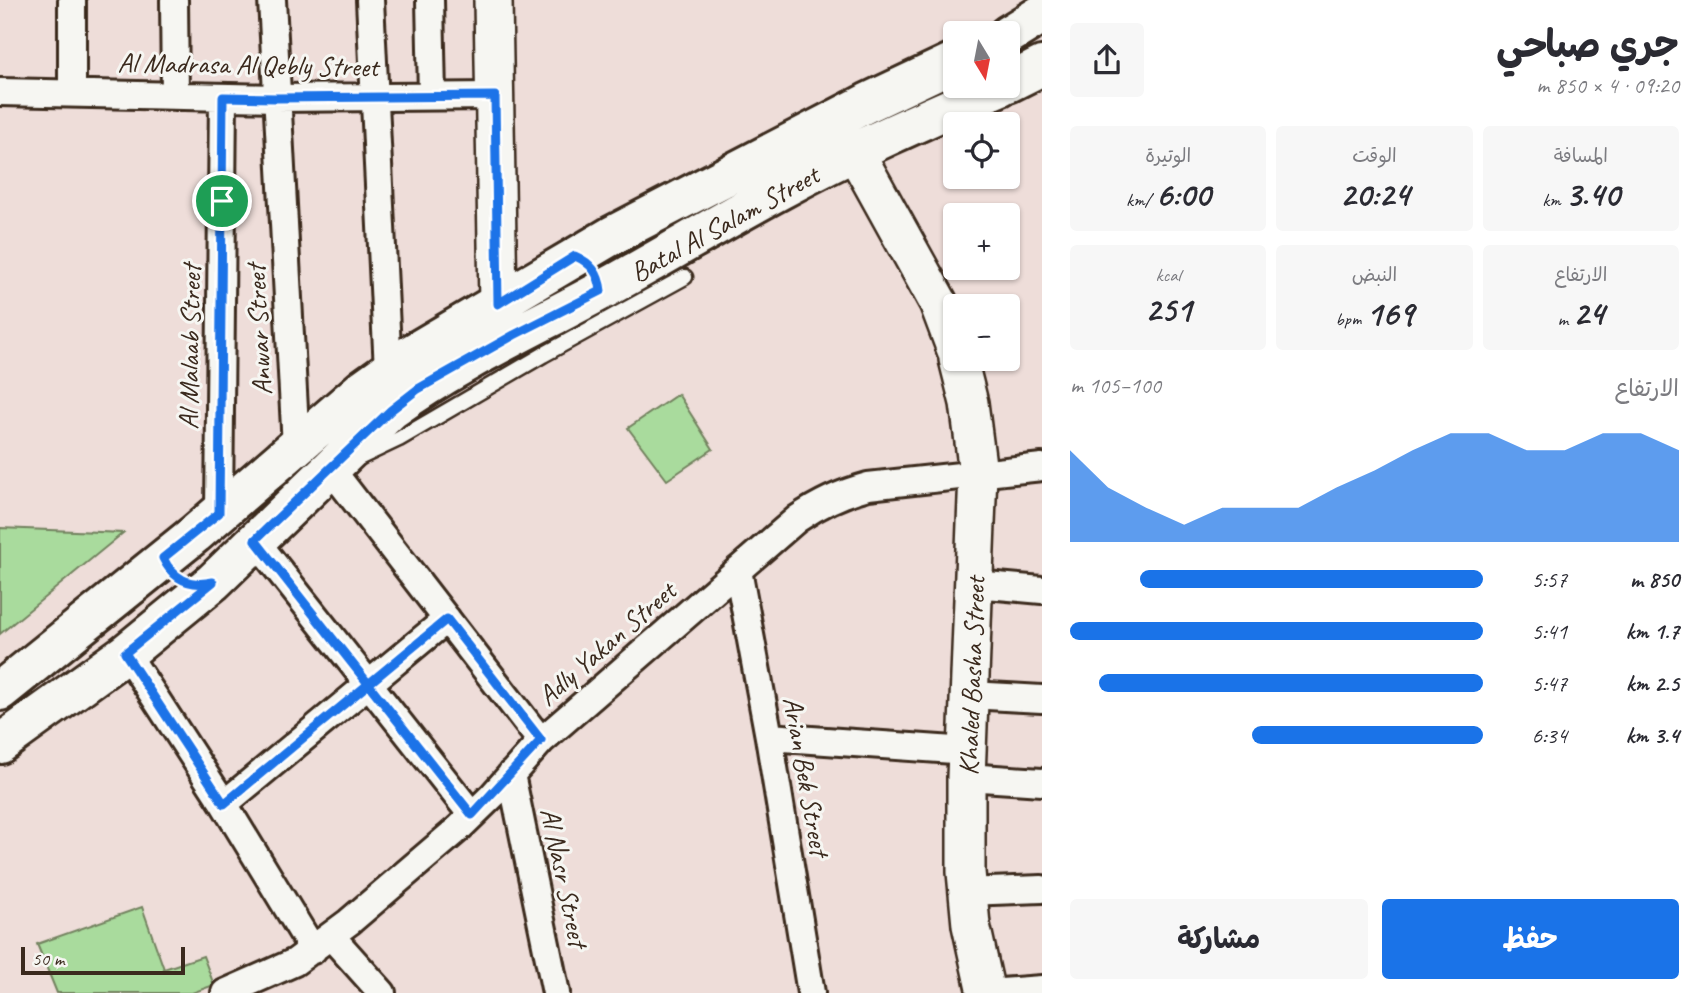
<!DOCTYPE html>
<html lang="ar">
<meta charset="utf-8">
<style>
:root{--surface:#fff;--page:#f7f7f7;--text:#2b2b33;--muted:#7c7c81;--accent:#1a73e8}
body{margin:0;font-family:Caveat,"Playpen Sans Arabic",sans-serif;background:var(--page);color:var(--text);direction:rtl;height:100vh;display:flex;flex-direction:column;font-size:26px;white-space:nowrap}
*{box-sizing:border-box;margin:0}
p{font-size:23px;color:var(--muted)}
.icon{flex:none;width:38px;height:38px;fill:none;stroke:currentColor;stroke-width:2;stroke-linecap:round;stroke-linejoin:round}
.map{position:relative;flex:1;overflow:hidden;direction:ltr}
.drawer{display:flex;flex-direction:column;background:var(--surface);width:665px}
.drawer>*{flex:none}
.needle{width:46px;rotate:170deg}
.fabs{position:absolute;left:943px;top:21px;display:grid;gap:14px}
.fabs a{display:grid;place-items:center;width:77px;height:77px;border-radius:7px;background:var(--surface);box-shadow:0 2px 5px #0004;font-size:35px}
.scale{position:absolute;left:21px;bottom:18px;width:164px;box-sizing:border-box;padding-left:7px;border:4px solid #3b2a1e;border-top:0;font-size:19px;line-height:24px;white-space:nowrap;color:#3b2a1e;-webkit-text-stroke:5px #f6f6f2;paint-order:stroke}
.pin{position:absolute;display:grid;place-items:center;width:60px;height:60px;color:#fff;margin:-30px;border:4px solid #fff;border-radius:50%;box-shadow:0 2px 7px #0007}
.round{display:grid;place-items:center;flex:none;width:74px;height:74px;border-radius:7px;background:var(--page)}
.overview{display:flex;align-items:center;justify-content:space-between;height:119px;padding:0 28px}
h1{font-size:38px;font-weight:700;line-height:52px}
.stats{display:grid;grid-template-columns:repeat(3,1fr);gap:10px;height:119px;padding:7px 28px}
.stats div{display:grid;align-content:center;border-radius:7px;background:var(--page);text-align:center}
.stats b{font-size:35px;font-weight:700}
.stats small{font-size:19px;font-weight:400}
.stats p{font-size:19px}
.chart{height:196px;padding:14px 28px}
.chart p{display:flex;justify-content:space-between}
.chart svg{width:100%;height:126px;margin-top:7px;fill:var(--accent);opacity:.7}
.primary-button{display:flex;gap:14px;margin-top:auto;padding:14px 28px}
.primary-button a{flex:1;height:80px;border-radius:7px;background:var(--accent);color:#fff;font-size:28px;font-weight:700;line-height:80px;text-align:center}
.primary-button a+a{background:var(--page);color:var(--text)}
ul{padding:0 28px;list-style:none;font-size:23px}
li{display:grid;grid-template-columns:112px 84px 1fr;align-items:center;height:52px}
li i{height:18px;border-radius:9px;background:var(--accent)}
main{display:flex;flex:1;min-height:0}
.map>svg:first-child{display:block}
</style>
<main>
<section class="drawer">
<div class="overview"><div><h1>جري صباحي</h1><p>09:20 · 4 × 850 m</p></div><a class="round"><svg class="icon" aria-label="share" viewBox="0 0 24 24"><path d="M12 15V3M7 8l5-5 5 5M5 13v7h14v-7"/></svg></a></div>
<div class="stats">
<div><p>المسافة</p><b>3.40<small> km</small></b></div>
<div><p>الوقت</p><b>20:24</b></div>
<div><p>الوتيرة</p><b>6:00<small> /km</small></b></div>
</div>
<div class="stats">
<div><p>الارتفاع</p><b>24<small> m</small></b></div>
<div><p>النبض</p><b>169<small> bpm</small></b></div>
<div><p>kcal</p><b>251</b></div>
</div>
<div class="chart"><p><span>الارتفاع</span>100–105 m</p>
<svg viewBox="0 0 160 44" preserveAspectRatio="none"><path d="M0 44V12L10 25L20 32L30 38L40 32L50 32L60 32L70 25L80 19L90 12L100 6L110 6L120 12L130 12L140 6L150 6L160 12V44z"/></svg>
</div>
<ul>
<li><b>850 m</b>5:57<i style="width:83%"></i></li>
<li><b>1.7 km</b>5:41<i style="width:100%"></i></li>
<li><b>2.5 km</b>5:47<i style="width:93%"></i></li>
<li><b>3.4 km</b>6:34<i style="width:56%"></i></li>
</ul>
<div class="primary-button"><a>حفظ</a><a>مشاركة</a></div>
</section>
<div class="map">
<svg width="1042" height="993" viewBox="0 0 1042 993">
<rect width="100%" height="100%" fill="#eeddd9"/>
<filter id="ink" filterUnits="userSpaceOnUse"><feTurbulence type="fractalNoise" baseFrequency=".0143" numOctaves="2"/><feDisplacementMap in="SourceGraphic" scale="14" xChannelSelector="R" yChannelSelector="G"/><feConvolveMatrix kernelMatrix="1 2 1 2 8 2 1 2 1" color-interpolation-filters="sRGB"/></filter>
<g filter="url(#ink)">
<path fill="#a9db9d" stroke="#72825e" stroke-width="2" d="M678 394 713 449 667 480 628 428Z
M0 528 123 533 0 634Z
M142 907 164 969 203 956 214 985 192 993H57L37 944Z"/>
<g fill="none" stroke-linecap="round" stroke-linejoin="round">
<g stroke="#3b2a1e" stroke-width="19">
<path id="lane" d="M361 457 399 439 543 355 685 277"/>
</g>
<g stroke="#3b2a1e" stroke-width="32">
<path id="street" d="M72 0V93
M174 0 175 96
M272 0 296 447
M370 0 388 370
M430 0 432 96
M0 92 276 98 495 96
M330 468 541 741
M219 513 223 97
M255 540 472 815
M738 570 769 737 811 993
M975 584 1042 590
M126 653 224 804 313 950
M970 695 1042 699
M769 737 968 751
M511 774 556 993
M966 777 1042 782
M224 804 447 619
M966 892 1042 889
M331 936 382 993
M225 993 295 962 349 922 458 829 493 795 541 741 797 519C820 503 842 493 868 486L1042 467
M987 993 1042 989"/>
</g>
<g stroke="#3b2a1e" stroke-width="42">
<path id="secondary" d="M493 0 498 304
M855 152 938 302 956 350
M958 359 969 403 978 473 966 777V872L971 925 986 993"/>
</g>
<g stroke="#3b2a1e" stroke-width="44">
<path id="primary" d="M1008 35 1042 14
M1008 83 1042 66
M0 691 195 534 364 388 413 353 613 235 867 103 956 61
M0 744 126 653 213 582 391 410C459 361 535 327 608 287 666 255 722 221 780 190 851 151 927 118 1001 86"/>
</g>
<use href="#lane" stroke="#f6f6f2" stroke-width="14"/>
<use href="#street" stroke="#f6f6f2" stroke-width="26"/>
<use href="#secondary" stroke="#f6f6f2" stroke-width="37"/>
<use href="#primary" stroke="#f6f6f2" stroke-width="38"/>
</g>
</g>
<g fill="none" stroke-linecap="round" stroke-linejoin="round" filter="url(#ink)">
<g stroke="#fff" stroke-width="14">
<path id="route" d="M222 201 219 513 163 558C173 579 189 587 213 582L125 653 224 804C298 742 373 680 447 619L541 740 472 815C400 724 327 632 255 540L391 410 418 389 514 335 601 291C599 273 591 263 575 256L498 304 495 96 276 98 223 97 222 201"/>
</g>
<use href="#route" stroke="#1a73e8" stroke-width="9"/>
</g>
<g text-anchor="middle" stroke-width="6" stroke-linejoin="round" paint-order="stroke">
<g font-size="28" fill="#3b2a1e" stroke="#f6f6f2">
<text transform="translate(248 64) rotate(1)" y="10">Al Madrasa Al Qebly Street</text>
<text transform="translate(724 223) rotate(-29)" y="10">Batal Al Salam Street</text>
<text transform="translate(258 330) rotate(-93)" y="10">Anwar Street</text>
<text transform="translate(189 347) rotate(-89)" y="10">Al Malaab Street</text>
<text transform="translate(606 643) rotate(-41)" y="10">Adly Yakan Street</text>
<text transform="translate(971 676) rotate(-88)" y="10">Khaled Basha Street</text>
<text transform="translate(807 776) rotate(80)" y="10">Arian Bek Street</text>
<text transform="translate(565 877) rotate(78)" y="10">Al Nasr Street</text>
</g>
</g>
</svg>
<div class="fabs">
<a><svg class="needle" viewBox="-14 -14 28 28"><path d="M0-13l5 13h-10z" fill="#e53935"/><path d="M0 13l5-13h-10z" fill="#7c7c81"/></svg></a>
<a><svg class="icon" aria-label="locate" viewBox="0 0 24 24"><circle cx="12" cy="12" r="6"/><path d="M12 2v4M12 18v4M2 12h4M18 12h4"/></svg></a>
<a>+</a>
<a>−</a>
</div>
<div class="scale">50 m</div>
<div class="pin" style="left:222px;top:201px;background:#1e9e55"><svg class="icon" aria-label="arrive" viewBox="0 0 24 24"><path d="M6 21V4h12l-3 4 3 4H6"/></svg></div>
</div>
</main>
